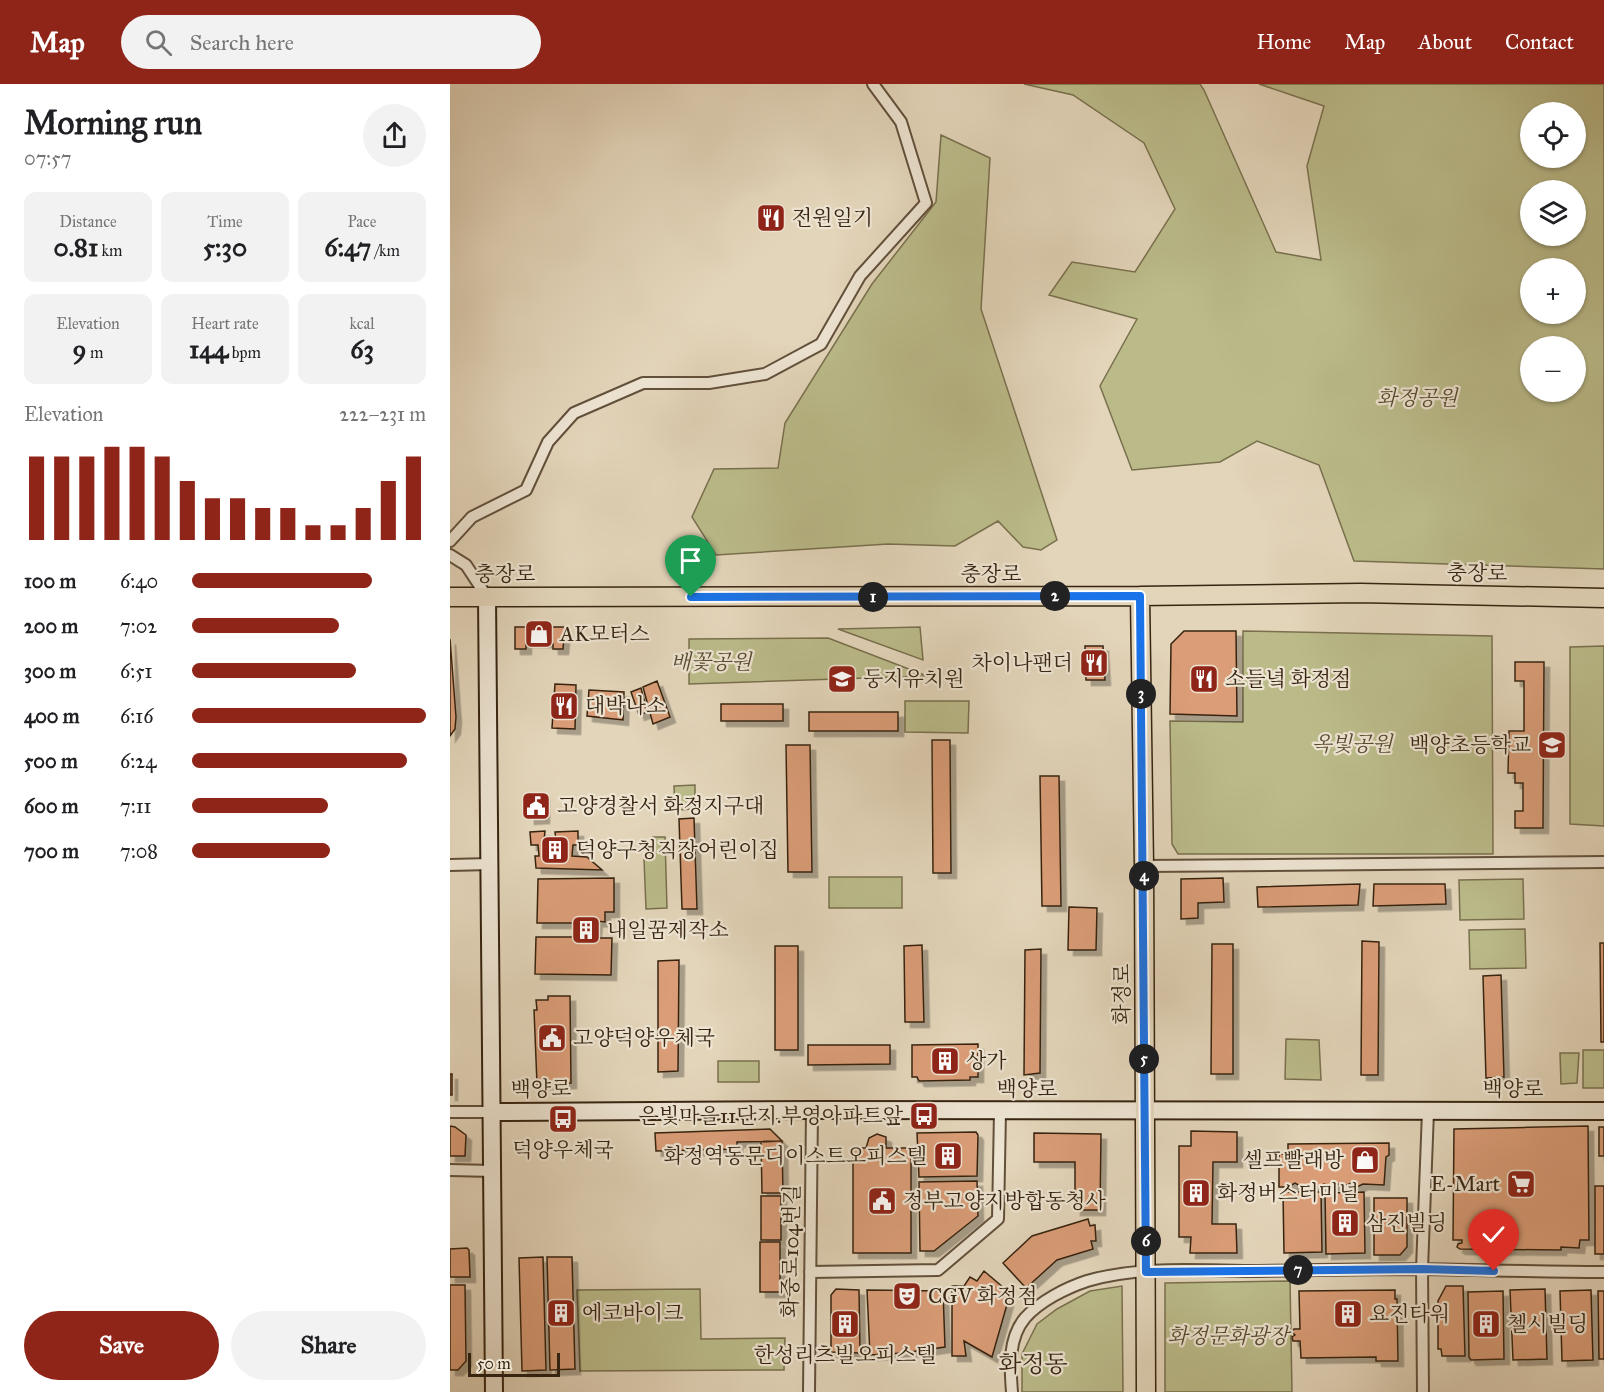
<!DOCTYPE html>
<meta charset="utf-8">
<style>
:root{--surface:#fff;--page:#f2f2f2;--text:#202124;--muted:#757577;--accent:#8f2418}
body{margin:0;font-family:"IM FELL Great Primer","Noto Serif KR",serif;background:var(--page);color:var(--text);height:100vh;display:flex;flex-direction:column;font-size:22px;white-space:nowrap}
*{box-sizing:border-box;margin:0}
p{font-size:20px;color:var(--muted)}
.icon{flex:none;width:33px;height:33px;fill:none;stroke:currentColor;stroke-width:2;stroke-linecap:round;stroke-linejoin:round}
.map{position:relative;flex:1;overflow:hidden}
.drawer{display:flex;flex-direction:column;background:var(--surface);width:450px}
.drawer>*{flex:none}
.tools{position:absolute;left:1070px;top:18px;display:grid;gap:12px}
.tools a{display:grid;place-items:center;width:66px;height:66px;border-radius:50%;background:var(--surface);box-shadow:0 2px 4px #0004;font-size:30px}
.scale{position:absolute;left:18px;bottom:15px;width:92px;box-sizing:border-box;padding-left:6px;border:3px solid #372411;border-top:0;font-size:16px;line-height:21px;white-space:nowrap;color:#372411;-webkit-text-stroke:4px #ede4d2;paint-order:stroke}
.pin{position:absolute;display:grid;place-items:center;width:51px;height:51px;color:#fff;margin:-62px -26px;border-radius:50% 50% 50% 0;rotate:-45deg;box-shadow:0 0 6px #0007}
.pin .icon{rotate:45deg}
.km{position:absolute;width:30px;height:30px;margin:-15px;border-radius:50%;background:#222;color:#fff;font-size:16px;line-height:30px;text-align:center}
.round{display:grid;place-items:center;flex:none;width:63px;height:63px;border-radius:32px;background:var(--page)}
.headline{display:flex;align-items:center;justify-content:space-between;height:102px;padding:0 24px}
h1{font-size:33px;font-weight:700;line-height:45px}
.metrics{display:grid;grid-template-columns:repeat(3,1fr);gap:9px;height:102px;padding:6px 24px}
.metrics div{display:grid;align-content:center;border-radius:12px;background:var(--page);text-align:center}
.metrics b{font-size:26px;font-weight:700}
.metrics small{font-size:16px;font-weight:400}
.metrics p{font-size:16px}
.chart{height:168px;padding:12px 24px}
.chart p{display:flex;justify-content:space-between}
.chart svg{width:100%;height:108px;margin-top:6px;stroke:var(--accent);stroke-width:6}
.primary-button{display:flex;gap:12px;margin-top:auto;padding:12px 24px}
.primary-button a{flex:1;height:69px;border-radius:36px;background:var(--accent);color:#fff;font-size:24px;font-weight:700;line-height:69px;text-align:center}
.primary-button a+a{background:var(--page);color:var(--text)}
ul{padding:0 24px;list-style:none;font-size:20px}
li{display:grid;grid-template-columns:96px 72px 1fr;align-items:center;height:45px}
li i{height:15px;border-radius:8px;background:var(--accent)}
header{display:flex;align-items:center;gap:36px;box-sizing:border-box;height:84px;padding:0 30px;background:var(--accent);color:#fff}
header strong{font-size:28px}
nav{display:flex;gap:33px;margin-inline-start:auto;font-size:21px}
.search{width:420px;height:54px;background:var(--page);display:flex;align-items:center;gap:15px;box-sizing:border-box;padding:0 21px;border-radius:33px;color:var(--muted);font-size:22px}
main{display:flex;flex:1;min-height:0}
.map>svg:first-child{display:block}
</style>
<header>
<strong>Map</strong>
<div class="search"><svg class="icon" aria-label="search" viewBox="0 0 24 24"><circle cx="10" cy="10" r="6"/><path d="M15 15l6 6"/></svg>Search here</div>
<nav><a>Home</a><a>Map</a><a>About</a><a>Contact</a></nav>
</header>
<main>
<section class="drawer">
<div class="headline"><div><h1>Morning run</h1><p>07:57</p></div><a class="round"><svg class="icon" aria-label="share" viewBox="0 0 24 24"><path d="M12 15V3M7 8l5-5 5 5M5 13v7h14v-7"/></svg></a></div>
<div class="metrics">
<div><p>Distance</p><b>0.81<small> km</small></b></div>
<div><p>Time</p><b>5:30</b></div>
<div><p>Pace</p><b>6:47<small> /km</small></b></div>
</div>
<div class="metrics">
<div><p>Elevation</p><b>9<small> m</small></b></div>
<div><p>Heart rate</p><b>144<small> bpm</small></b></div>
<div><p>kcal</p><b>63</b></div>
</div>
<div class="chart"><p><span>Elevation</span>222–231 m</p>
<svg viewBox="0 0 160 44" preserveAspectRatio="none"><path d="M5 44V10M15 44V10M25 44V10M35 44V6M45 44V6M55 44V10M65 44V20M75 44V27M85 44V27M95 44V31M105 44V31M115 44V38M125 44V38M135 44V31M145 44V20M155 44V10"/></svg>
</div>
<ul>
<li><b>100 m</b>6:40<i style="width:77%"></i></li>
<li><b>200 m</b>7:02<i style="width:63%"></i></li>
<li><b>300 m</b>6:51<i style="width:70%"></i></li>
<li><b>400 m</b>6:16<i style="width:100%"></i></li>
<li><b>500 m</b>6:24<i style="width:92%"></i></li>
<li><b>600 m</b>7:11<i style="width:58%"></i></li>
<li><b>700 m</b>7:08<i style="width:59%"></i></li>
</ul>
<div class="primary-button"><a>Save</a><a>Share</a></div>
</section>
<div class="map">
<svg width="1154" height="1308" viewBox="0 0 1154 1308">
<defs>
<filter id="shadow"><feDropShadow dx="5.5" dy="5.5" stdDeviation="0" flood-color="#0004"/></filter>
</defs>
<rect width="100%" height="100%" fill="#e3d5ba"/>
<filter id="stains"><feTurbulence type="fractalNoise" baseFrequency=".00333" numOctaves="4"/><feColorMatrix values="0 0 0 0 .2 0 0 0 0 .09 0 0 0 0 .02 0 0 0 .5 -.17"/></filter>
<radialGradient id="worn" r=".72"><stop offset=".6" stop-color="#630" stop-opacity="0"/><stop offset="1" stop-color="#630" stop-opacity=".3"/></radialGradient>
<path fill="#bbbb8a" stroke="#79704e" stroke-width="1.5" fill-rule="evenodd" d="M574 0H750L754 6 826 168 871 176 857 82 874 22 809 0H1154V485L904 477 869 381 807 357 770 378 682 386 650 302 687 235 599 211 622 178 685 188 725 125 694 59 623 11ZM1080 28H1125V74H1080ZM1080 106H1125V152H1080ZM1080 184H1125V230H1080ZM1125 262V308H1080V262Z
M491 51 540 74 531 225 607 456 591 466 573 463 548 437 505 462 438 460 266 471 242 433 264 385 328 384 335 339 422 200 486 118Z
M470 543 473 576 388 545Z
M793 547 1042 552 1043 770H728L722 760 720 637 793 638Z
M378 554 477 592 239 600V555Z
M1154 562V742L1120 740V563Z
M455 617H519L518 649 455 648Z
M245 701V725L225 726 224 702Z
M203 753H215L217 824 196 825 194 775Z
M379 793H452V824H379Z
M1073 795 1074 835 1010 836 1009 796Z
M1075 845 1076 884 1020 885 1019 846Z
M836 955 869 956 871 996 835 995Z
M1133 966H1154V1004H1133Z
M1110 969H1129L1127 999 1111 1000Z
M268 977H309V998H268Z
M840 1197 842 1308H715V1199Z
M672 1202 673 1308H572V1270L587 1240 607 1225 640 1207Z
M250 1205 251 1255 335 1254 334 1286 130 1287 127 1206Z"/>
<path fill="#da9d77" stroke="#372411" stroke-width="1.5" filter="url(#shadow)" d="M65 543H115L113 565H103V560H100L99 558H76V565H65Z
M734 547H786L787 632 720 630 721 560Z
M0 555 6 633 5 645 0 652Z
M635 562H653L655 596H636Z
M1065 578H1094L1093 744H1065V727H1073V699H1065V689H1058L1059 647H1074V597H1065Z
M207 597 220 633 203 640 193 603Z
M105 600 126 601 125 645 102 644Z
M191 604 197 628 189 631 181 608Z
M139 606 174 608 173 636 137 632Z
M271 620H333V637H271Z
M359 628H448V647H359Z
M482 656H500L501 789H483Z
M336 661H360L362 788H338Z
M590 692H609L611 822H592Z
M78 709H94V734L79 735Z
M244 734 247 825H232L229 735Z
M95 747 94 757 100 755 106 757 105 748 128 747V761H123L122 772 137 773 152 786 86 784 85 772H89L88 761H81L80 748Z
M164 794V828H155V838L147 837 145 854H162L161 891 85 890 86 853H125L126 839H87L88 795Z
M773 794 774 818 748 819V834L731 835V795Z
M910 800 908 821 808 823 807 803Z
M924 800H995L996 820 923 822Z
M619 823 647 824 646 866H618Z
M912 857 929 858 928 991H911Z
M1150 859H1154V958H1151Z
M762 860H783V990H761Z
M472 861 474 938H455L454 862Z
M325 862H348V966H325Z
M591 865 590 989 574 991 575 866Z
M229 876 228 987 208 988V877Z
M1051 891 1054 993 1036 994 1033 892Z
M98 912H120L121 999 87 1000 84 926H87L86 916H98Z
M528 960V993H520V996L469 997 467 993H462V961Z
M358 961H440V980L358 981Z
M0 990H2V1011H0Z
M0 1042 5 1043 16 1051 15 1072H0Z
M1138 1042 1139 1156H1130L1129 1164 1111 1163V1166L1010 1165 1007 1163 1008 1160 1012 1159V1156H1003L1004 1045Z
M1149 1043H1154V1072H1149Z
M320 1045 332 1057 287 1058V1065L206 1067 205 1049Z
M741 1047 787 1048V1078H763L762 1140H786L787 1169H740L741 1153H729V1062H741Z
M526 1048 528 1051 527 1092 469 1093 467 1049Z
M584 1049 651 1050 650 1126H625V1078H584Z
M427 1050 436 1053V1064H461V1169H403V1064H416L419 1054Z
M332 1057 333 1109H312L311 1058Z
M939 1059V1071L936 1073 934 1101 913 1100 907 1103 901 1099 893 1103 888 1100 879 1102 874 1100 868 1103 859 1101 852 1103 845 1099 838 1103H829V1070H838V1060Z
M527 1097 528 1132 484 1167H470L469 1098Z
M1145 1102H1154V1170H1145Z
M833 1108H871L872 1168 834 1169Z
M914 1108 915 1169 876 1170 875 1109Z
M311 1112H331V1156H311Z
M924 1114H957V1163L950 1171H924Z
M638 1135 640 1142 645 1141 646 1157H641L643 1165 607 1176 576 1204 553 1179 582 1152Z
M310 1158H330V1208H310Z
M17 1164 19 1166 20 1193H0V1165Z
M93 1173 96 1286 72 1287 69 1174Z
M97 1173H122L125 1285 100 1286Z
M534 1187 555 1205 558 1217 542 1273 514 1257 516 1272H502V1202H514L520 1193 527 1197Z
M0 1201H15L16 1277 8 1286H0Z
M996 1202H1013L1015 1272H992L991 1265H988V1217Z
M386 1205 409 1206 410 1269 381 1268V1211Z
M1095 1205 1097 1275 1063 1276 1060 1206Z
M417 1206 493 1207 495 1263 453 1269 420 1271Z
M945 1206V1215H947L948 1277H926V1273L851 1274 850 1257H843L842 1253 845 1251 842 1248 844 1245H850L849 1207Z
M1141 1206 1143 1276 1112 1277 1110 1207Z
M1053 1207 1054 1275 1021 1276 1019 1273 1018 1208Z
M1148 1207H1154V1275H1149Z"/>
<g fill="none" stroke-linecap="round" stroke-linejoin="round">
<g stroke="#62503b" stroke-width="14">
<path id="street" d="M0 457 22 433 76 406 98 358 124 329 193 299H259L315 290 371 260 410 192 476 119 451 38 423 0
M0 471 16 481 37 513
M0 781 40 780
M694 782 1154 778
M0 1028H42
M0 1086 43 1087
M360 1188 488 1186 548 1135 550 1027
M359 1308 362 1026
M562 1308C560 1284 558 1254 575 1234 590 1217 616 1204 637 1197 692 1181 753 1187 809 1187 863 1186 918 1185 972 1185 1033 1186 1093 1188 1154 1188
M973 1308 972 1185 978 1027"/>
</g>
<g stroke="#372411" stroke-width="20">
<path id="secondary" d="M37 513 44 1308
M42 1028 362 1026 1154 1027"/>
</g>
<g stroke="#372411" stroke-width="21">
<path id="primary" d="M690 512 694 782 696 1308
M0 513 690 512 910 509 1154 514"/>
</g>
<use href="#street" stroke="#ede4d2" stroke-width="10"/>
<use href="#secondary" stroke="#ede4d2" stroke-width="16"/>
<use href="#primary" stroke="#e3d5ba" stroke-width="18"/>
</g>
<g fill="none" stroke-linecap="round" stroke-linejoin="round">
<g stroke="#fff" stroke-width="12">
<path id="route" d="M241 513 690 512 696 1188 972 1185 1044 1187"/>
</g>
<use href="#route" stroke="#1a73e8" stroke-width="8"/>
</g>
<defs>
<g id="restaurant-square" transform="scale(1.5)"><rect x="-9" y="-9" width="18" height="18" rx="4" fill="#8f2418" stroke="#ede4d2"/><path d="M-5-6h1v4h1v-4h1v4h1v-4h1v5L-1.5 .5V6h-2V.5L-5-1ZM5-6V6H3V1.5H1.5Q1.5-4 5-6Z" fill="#fff"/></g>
<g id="shop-square" transform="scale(1.5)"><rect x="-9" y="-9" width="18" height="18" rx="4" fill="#8f2418" stroke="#ede4d2"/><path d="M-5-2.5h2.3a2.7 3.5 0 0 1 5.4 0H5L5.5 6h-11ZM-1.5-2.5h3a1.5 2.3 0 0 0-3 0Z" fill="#fff"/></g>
<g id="school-square" transform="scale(1.5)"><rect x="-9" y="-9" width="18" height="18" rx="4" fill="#8f2418" stroke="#ede4d2"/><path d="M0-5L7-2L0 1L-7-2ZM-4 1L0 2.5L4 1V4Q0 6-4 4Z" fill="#fff"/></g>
<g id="civic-square" transform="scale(1.5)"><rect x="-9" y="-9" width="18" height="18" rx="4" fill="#8f2418" stroke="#ede4d2"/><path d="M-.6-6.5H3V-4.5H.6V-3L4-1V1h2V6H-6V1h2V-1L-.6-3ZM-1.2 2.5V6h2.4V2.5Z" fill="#fff"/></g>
<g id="building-square" transform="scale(1.5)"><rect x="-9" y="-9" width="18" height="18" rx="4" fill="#8f2418" stroke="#ede4d2"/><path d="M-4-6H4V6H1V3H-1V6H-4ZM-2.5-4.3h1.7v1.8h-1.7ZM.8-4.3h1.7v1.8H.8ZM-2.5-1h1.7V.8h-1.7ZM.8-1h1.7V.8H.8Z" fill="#fff"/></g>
<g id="bus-square" transform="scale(1.5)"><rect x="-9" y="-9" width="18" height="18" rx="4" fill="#8f2418" stroke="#ede4d2"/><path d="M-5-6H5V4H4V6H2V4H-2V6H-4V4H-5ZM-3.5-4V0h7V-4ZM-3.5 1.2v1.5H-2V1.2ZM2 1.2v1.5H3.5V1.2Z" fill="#fff"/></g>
<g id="supermarket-square" transform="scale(1.5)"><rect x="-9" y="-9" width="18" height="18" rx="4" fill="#8f2418" stroke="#ede4d2"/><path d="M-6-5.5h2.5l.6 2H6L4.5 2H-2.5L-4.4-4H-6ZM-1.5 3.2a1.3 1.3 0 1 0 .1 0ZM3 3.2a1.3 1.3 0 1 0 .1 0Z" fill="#fff"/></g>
<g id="theatre-square" transform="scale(1.5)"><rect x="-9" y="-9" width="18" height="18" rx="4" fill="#8f2418" stroke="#ede4d2"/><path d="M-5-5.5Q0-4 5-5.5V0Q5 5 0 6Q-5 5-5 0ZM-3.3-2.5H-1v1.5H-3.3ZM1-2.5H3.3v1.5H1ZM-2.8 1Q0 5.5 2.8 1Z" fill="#fff"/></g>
</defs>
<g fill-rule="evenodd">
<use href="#restaurant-square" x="321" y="134"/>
<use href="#shop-square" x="89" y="550"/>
<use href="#restaurant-square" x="644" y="579"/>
<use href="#school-square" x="392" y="595"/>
<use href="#restaurant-square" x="754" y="595"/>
<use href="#restaurant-square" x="114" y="622"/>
<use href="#school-square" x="1102" y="661"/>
<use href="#civic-square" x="86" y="722"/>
<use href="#building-square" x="105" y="766"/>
<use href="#building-square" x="136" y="846"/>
<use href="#civic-square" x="102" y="954"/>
<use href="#building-square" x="495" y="977"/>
<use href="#bus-square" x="474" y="1032"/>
<use href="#bus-square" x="113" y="1035"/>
<use href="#building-square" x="498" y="1072"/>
<use href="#shop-square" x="915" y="1076"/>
<use href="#supermarket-square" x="1071" y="1100"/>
<use href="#building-square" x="746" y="1109"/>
<use href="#civic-square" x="432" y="1117"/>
<use href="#building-square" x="895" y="1139"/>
<use href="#theatre-square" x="457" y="1212"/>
<use href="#building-square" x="111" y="1229"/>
<use href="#building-square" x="898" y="1230"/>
<use href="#building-square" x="395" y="1240"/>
<use href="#building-square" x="1036" y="1240"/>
</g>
<g text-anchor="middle" stroke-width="4.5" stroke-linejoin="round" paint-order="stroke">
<g font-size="21" fill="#372411" stroke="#ede4d2" text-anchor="start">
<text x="342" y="141">전원일기</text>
<text x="110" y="557">AK모터스</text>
<text x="623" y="586" text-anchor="end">차이나팬더</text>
<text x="413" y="602">둥지유치원</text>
<text x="775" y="602">소들녘 화정점</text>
<text x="135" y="629">대박나소</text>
<text x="1081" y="668" text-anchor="end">백양초등학교</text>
<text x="107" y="729">고양경찰서 화정지구대</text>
<text x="126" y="773">덕양구청직장어린이집</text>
<text x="157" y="853">내일꿈제작소</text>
<text x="123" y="961">고양덕양우체국</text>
<text x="516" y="984">상가</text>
<text x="453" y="1039" text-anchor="end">은빛마을11단지.부영아파트앞</text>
<text x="113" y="1073" text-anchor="middle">덕양우체국</text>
<text x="477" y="1079" text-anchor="end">화정역동문디이스트오피스텔</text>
<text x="894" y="1083" text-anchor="end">셀프빨래방</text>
<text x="1050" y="1107" text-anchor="end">E-Mart</text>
<text x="767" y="1116">화정버스터미널</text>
<text x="453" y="1124">정부고양지방합동청사</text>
<text x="916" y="1146">삼진빌딩</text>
<text x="478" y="1219">CGV 화정점</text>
<text x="132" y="1236">에코바이크</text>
<text x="919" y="1237">요진타워</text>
<text x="1057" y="1247">첼시빌딩</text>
<text x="395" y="1278" text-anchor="middle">한성리츠빌오피스텔</text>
</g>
<g font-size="21" font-style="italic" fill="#584a2f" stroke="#ede4d2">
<text x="967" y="321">화정공원</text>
<text x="261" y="585">배꽃공원</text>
<text x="902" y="667">옥빛공원</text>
<text x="778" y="1259">화정문화광장</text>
</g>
<g font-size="21" fill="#372411" stroke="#ede4d2">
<text transform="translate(1027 489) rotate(1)" y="7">충장로</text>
<text x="55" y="497">충장로</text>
<text x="541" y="497">충장로</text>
<text transform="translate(672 910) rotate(-90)" y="7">화정로</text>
<text transform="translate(91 1005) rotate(-1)" y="7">백양로</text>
<text x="577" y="1012">백양로</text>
<text x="1063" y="1012">백양로</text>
<text transform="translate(341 1167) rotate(-89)" y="7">화중로104번길</text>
</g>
<g font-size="24" fill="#372411" stroke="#ede4d2">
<text x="583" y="1288">화정동</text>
</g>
</g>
<rect width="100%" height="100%" filter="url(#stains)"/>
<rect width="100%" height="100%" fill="url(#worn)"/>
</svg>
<div class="tools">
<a><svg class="icon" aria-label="locate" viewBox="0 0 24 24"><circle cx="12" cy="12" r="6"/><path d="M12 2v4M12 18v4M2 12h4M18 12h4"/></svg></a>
<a><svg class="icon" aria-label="layers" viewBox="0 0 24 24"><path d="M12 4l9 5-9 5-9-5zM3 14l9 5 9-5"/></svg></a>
<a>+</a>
<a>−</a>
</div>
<div class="scale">50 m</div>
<div class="pin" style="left:241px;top:513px;background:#1e9e55"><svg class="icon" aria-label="arrive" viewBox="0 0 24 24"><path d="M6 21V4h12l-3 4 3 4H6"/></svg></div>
<div class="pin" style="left:1044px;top:1187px;background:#d93025"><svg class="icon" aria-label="check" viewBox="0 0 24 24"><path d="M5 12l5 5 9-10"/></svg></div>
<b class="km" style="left:423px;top:513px">1</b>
<b class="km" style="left:605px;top:512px">2</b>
<b class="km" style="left:691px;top:610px">3</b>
<b class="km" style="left:694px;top:792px">4</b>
<b class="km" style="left:694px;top:975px">5</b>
<b class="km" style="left:696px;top:1157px">6</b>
<b class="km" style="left:848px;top:1186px">7</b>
</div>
</main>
